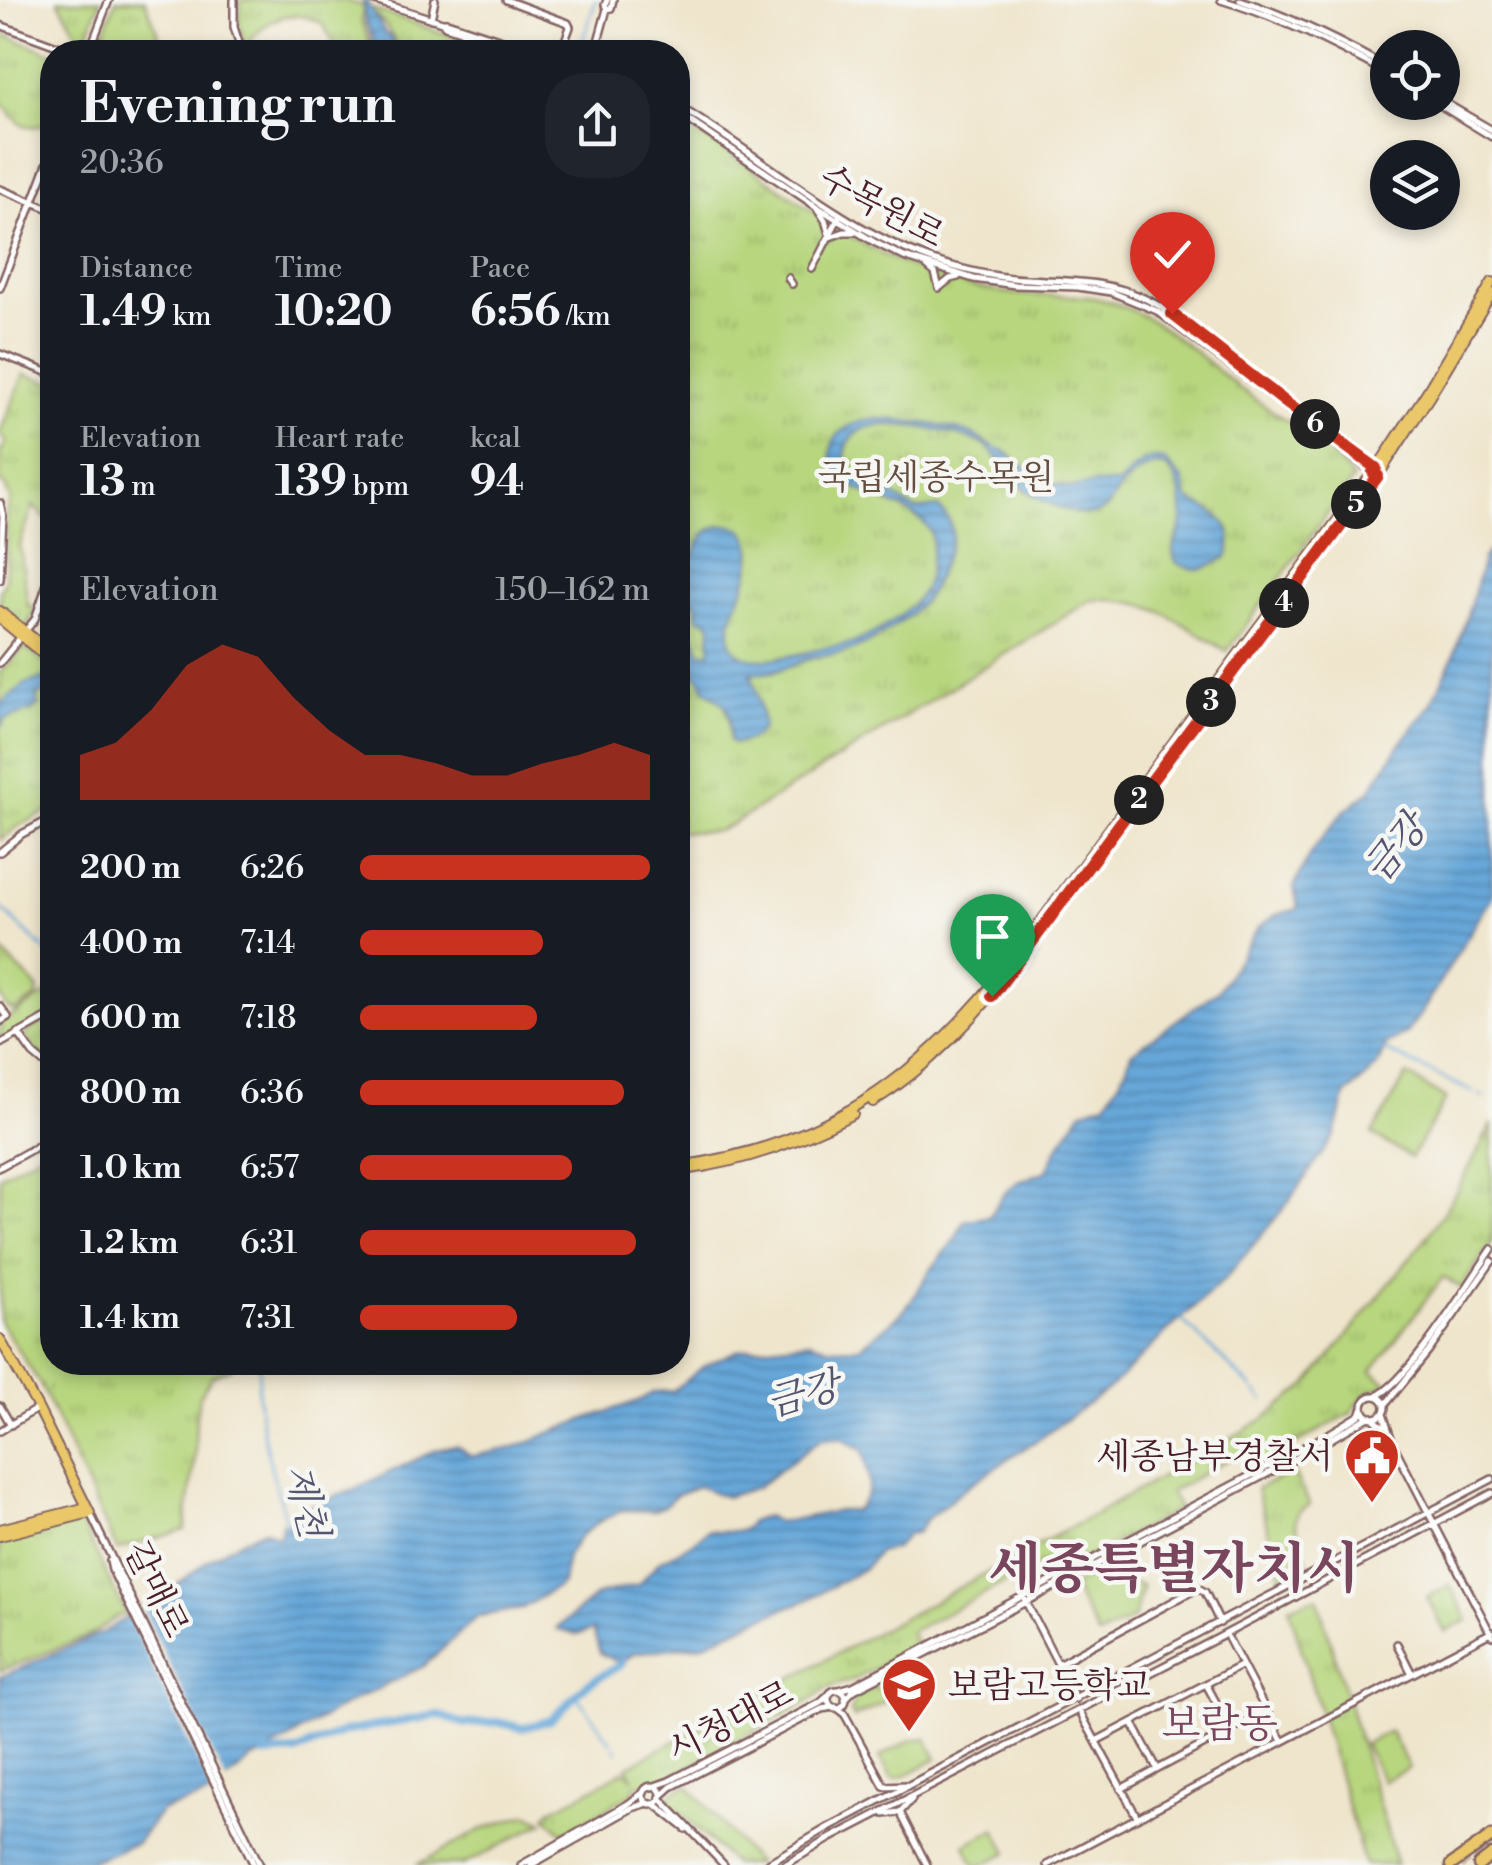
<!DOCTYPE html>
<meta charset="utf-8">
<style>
:root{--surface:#171b24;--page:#20242c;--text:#f1f3f6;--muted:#9ea1a6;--accent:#c8321e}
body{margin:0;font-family:"Libre Bodoni","Noto Serif KR",serif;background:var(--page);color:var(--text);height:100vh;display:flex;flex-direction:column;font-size:38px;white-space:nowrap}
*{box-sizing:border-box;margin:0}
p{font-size:32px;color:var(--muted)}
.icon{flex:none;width:55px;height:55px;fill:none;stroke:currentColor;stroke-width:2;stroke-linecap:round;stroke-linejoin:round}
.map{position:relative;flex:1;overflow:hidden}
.sheet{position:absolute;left:40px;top:40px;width:650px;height:1335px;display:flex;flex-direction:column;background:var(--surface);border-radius:40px;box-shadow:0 5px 15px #0003}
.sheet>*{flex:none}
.fabs{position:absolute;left:1370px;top:30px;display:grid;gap:20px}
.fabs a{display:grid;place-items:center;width:90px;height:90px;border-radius:50%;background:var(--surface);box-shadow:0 5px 15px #0003;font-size:50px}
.pin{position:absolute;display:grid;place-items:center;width:85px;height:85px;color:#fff;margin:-102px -42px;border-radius:50% 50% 50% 0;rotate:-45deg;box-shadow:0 0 10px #0007}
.pin .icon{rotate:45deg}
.km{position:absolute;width:50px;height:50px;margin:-25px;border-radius:50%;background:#222;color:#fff;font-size:28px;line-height:50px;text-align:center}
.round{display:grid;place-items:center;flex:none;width:105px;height:105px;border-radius:40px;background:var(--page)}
.overview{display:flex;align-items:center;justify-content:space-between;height:170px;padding:0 40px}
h1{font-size:55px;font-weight:700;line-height:75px}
.figures{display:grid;grid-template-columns:repeat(3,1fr);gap:15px;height:170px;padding:10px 40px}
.figures div{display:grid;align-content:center}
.figures b{font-size:42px;font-weight:700}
.figures small{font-size:28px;font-weight:400}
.figures p{font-size:28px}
.chart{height:280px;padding:20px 40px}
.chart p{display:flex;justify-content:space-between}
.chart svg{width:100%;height:180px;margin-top:10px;fill:var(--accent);opacity:.7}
ul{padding:0 40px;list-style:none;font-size:32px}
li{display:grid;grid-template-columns:160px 120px 1fr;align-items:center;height:75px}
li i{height:25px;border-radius:12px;background:var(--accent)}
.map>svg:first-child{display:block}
</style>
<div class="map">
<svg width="1492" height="1865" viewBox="0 0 1492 1865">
<defs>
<pattern id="park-tufts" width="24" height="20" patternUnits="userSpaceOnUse" patternTransform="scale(2.5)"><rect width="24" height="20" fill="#b7d67e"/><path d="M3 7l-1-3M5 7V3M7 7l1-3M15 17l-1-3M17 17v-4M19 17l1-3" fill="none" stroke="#9fb76d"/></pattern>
<pattern id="water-rules" width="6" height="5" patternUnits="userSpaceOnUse" patternTransform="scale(2.5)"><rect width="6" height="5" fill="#66a7d9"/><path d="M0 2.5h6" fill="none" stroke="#5687b0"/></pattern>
</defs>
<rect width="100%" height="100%" fill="#f6f6f2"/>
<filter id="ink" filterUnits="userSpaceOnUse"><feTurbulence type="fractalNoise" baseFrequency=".01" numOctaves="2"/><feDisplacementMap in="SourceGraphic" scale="20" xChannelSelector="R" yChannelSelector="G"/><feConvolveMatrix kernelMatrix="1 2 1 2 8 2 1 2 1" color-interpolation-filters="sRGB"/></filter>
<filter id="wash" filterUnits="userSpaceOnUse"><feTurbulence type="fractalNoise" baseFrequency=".0048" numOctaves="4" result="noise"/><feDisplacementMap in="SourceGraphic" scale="40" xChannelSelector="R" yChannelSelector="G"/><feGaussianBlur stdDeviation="2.25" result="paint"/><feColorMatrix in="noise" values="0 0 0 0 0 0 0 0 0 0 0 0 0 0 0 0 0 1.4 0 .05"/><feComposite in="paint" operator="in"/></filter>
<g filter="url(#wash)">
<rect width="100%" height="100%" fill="#efe5cc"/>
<path fill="#b7d67e" stroke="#807a54" stroke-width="2.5" d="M1407 1075 1446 1099 1411 1158 1372 1134Z
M1107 1569 1142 1587 1134 1618 1098 1636 1072 1586Z
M1450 1585 1468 1620 1445 1632 1427 1597Z
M1390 1731 1409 1768 1383 1781 1364 1744Z
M926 1738 937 1759 898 1779 892 1778 880 1757 911 1740Z
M995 1829 1008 1852 983 1865H975L965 1845Z"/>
<path fill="url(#park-tufts)" stroke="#807a54" stroke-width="2.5" d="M58 0H101L84 44Z
M116 0H145L165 52H96Z
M241 0H345L364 6 361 20 375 52H338L323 24C288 6 267 18 246 47L244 46 239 21Z
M373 9 499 52H400L386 25 373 14Z
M0 33 52 53V123C28 130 18 128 5 105L0 106Z
M678 120C706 138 733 155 760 174 804 205 846 237 895 260 934 277 975 290 1018 294 1043 297 1070 294 1094 298 1159 310 1202 362 1253 398 1284 420 1334 447 1353 479L1227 651C1175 621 1155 597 1091 600L731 825 718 831 678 832V202L682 175 678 166Z
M24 374 52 383V521L46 519 33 506 20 545 28 606 37 607 28 624 22 627 0 607V589L5 582 7 552 6 513 11 500 5 486 0 482V451L5 446V439L0 436V432Z
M27 649 52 669V809L19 826 0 840V672L22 650Z
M0 950 38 988 37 997 15 1011 7 1008 0 996Z
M52 991V1013L0 1042V1023Z
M52 1018V1065L38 1052 26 1038 27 1031Z
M1492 1123V1242L1461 1288 1443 1277 1372 1371 1388 1384C1371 1390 1360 1396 1352 1412L1260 1464 1251 1447 1170 1492 1179 1509 1081 1561 1073 1547 910 1632 917 1647 853 1680 830 1687 809 1701 670 1777 639 1785 637 1784 630 1795 563 1833 546 1816 550 1810 585 1793 623 1771 628 1772 634 1779 627 1767 1101 1511 1264 1419 1308 1384 1423 1242C1451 1205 1472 1164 1492 1123Z
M52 1146V1362L230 1363 231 1368 212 1376 199 1397 196 1417 195 1457 185 1530 117 1550 40 1384 0 1322V1176Z
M1293 1472 1310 1505 1299 1511 1295 1521 1309 1569 1283 1582 1256 1489Z
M80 1521 126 1614 118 1616 91 1635 0 1671V1542Z
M1317 1597 1397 1865H1365L1289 1607Z
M886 1682 894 1697 854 1718 851 1712 855 1698Z
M688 1785 757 1864 734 1865 667 1799 673 1792Z
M527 1814 544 1822 463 1865H416L483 1829Z"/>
<path fill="url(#water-rules)" stroke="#586382" stroke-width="2.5" fill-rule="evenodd" d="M363 0H367C371 14 381 22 386 35H390L397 52H376L370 42 374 40 365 21Z
M875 419C905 420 937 423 966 432 979 436 989 447 1003 450L1031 472 1051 483 1070 488 1095 484H1119C1134 470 1141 455 1164 460L1183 480 1187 499C1213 511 1241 523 1227 557 1208 568 1196 575 1176 562 1168 547 1178 541 1181 527 1184 509 1181 481 1168 469 1152 455 1127 481 1117 493 1112 499 1112 505 1104 510 1092 517 1079 515 1067 510 1045 503 1023 491 1009 474 1001 464 995 451 984 445 961 432 879 415 858 432 844 443 842 459 849 474L897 498 916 510 938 507C958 525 954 540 943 563 937 574 934 589 926 598 912 616 870 645 849 651 836 655 823 655 810 659 790 666 772 676 750 673 758 688 761 708 763 726 758 738 747 742 734 744L730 741 729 714 725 705 706 690 699 677 692 674H678V570C682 564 689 560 694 554 698 547 699 540 705 534 718 522 743 521 750 541 753 549 751 562 749 571 745 595 729 610 730 636 732 676 802 653 824 648 834 646 844 646 854 642 878 633 913 610 925 587 929 577 930 567 931 557 932 547 934 536 928 528 909 503 859 496 835 475 822 440 842 423 875 419ZM696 600 698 618 708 621 711 625 710 653 700 651C694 631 679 623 691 601Z
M1492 547V897L1422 1012 1406 1033 1386 1045 1377 1066 1359 1084 1346 1094 1335 1135 1284 1208 1226 1278 1173 1326 1112 1386 1049 1432 965 1488 927 1519 918 1532 907 1535 895 1548 878 1552 865 1568 807 1600 755 1620 701 1645 633 1653 622 1664 600 1653 593 1630 577 1635 556 1629 597 1595 638 1585 659 1562 691 1544 708 1530C723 1531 742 1537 750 1522L767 1516 777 1523 836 1511H855C876 1489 869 1478 863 1450L842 1438H822L757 1487 726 1497 697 1486 676 1495 663 1507 652 1511 622 1510 601 1521 581 1535 567 1556 562 1584 521 1609 478 1616 424 1666 343 1706 264 1754 249 1761 209 1796 161 1811 136 1843 83 1865H0V1677L104 1632 169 1591 208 1560 243 1539 265 1530 279 1538 282 1523 288 1528 294 1513 357 1488 436 1450 456 1446 472 1456 513 1448 583 1420 641 1400 654 1392 673 1391 705 1365 739 1350 810 1341 831 1348 860 1347 901 1314 912 1300 930 1271 955 1239 964 1221 990 1216C1008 1184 1013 1183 1047 1171L1058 1147 1082 1111 1106 1102 1126 1070 1131 1053 1219 990 1258 928 1276 915 1298 909 1294 887 1310 854 1343 812 1369 792 1399 746 1431 704 1454 656 1471 603 1483 559Z
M52 675V688L36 697 39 705 32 711 3 720V725L0 726V704L25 684Z"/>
<path fill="#efe5cc" d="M140 1604 228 1786 215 1797 126 1612Z"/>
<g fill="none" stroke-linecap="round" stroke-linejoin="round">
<path stroke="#66a7d9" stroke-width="2.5" d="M579 52 596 0
M0 907 52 957
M1384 1050 1473 1092
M1480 1095 1484 1097
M1179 1317 1253 1389
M260 1362C252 1418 274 1473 287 1527
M1256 1392 1264 1401
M576 1695 611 1742
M614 1746 618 1753"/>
<path stroke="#66a7d9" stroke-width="8" d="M264 1754 296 1752 343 1732 437 1715 465 1724 497 1722 523 1728 551 1720 587 1684 622 1664"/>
</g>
</g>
<g filter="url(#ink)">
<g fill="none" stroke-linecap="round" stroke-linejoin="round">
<path stroke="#cebdac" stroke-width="10" stroke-dasharray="10 5" stroke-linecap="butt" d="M1460 1865 1492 1841"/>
<g stroke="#846463" stroke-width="10">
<path id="minor" d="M234 0V27L242 52
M372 0 442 22H447L529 49 532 52
M506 0 568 23 570 27 561 52
M607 0 605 5 607 9
M1221 0C1281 18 1334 44 1388 74
M1240 0C1292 17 1340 41 1388 68
M431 19 435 0
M442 22 445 26 523 52
M0 25 73 52
M89 52 109 0
M595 52 607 9 611 8 613 0
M1442 101 1492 130
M1435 102 1492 137
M678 106C766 158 845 233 945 264 972 272 999 278 1027 279 1070 282 1105 279 1146 299 1178 314 1204 339 1232 360 1280 398 1328 436 1379 469
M678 113 814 205 874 242 904 257 974 279 1015 285 1078 287 1111 292 1157 311 1375 474
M0 189 52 210
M817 208 825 220 830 237 844 232H856
M927 266 935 273 939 288 950 279 958 277
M812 269 839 217
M788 278 792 284
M0 288 52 151
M0 354 52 374
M0 503 3 516 0 580
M0 663 35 619 52 569
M0 852 22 834 52 818
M0 1006 8 1017 0 1022
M18 1033 33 1054 52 1070
M0 1044 52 1015
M0 1167 52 1138
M1376 1396C1406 1385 1471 1280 1492 1249
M1363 1407a11 11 0 1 1 22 0a11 11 0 1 1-22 0Z
M1385 1405 1429 1351 1492 1261
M0 1406 11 1425
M1383 1414 1393 1444
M1372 1417 1382 1426 1389 1442 1393 1444 1492 1636
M0 1431 38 1408
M90 1513 260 1865
M110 1561 112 1570 254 1865
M1025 1600 1076 1699
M1228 1638 1282 1741
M1397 1644 1412 1674
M1058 1664 1198 1588 1205 1592 1220 1623
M1206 1684 1231 1730
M839 1690 853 1686 1327 1435 1360 1415 1363 1407
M828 1699a9 9 0 1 1 18 0a9 9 0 1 1-18 0Z
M845 1699 854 1690 1026 1602 1308 1452 1369 1417
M836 1707 844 1713 884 1786
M1081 1714 1137 1817
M1132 1722 1157 1768
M1096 1741 1242 1665
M884 1786 906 1785
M643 1795a9 9 0 1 1 18 0a9 9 0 1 1-18 0Z
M652 1787 669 1781 820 1703 828 1696
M1121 1789 1266 1711
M660 1797 671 1787 822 1709 833 1707
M660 1798 724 1865
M656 1805 686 1829
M900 1812 927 1865
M884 1814 900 1812 912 1799
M521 1865 628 1804 644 1792
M531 1865 632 1808 648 1803
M765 1865 827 1828 1492 1479
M785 1865 831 1838 1216 1639 1492 1493
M1047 1865 1492 1632"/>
</g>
<g stroke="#846463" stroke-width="12">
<path id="major" d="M0 611 52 653
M0 619 52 662
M873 1102C930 1066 974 1019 1015 966L1378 476 1430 396 1492 293
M678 1166C826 1146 919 1078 1010 963L1384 457 1426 393 1492 282
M678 1171C740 1163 797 1144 853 1114
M0 1339 38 1408 90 1513 0 1536
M0 1529 87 1507"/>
</g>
<g stroke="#846463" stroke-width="15">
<path id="highway" d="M1451 1865 1492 1836
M1479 1865 1492 1855"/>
</g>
<use href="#minor" stroke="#fff" stroke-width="5"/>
<use href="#major" stroke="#eac769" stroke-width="8"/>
<use href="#highway" stroke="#eac769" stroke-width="10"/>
</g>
</g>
<g fill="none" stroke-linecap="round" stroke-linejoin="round" filter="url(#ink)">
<g stroke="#fff" stroke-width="20">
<path id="route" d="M992 996 1378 476 1373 472 1376 468 1289 405 1172 314"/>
</g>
<use href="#route" stroke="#c8321e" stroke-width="12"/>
</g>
<defs>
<g id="civic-pin" transform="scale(2.875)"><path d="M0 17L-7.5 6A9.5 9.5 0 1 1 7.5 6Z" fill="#c8321e" stroke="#f6f6f2"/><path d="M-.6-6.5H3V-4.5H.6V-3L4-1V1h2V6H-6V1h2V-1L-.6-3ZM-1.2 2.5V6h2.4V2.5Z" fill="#fff"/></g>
<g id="school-pin" transform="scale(2.875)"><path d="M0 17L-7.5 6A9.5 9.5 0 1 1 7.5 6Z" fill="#c8321e" stroke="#f6f6f2"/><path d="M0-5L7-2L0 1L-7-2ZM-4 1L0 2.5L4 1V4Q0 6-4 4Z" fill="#fff"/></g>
</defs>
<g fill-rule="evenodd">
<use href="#civic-pin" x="1372" y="1456"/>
<use href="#school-pin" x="909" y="1685"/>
</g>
<g text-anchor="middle" stroke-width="9" stroke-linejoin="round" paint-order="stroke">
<g font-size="35" fill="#4a1f2b" stroke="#f6f6f2">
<text transform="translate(882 206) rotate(28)" y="12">수목원로</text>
<text transform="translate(157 1589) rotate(64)" y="12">갈매로</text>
<text transform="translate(730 1721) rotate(-27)" y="12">시청대로</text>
</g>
<g font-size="35" fill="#654d40" stroke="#f6f6f2">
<text x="936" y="489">국립세종수목원</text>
</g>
<g font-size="35" fill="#4a1f2b" stroke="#f6f6f2" text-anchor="end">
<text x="1333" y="1468">세종남부경찰서</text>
<text x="948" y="1697" text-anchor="start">보람고등학교</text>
</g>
<g font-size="38" font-style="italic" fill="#555571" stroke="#f6f6f2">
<text transform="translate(1395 848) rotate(-51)" y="13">금강</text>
<text transform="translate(803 1394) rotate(-16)" y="13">금강</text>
<text transform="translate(306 1501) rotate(76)" y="13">제천</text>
</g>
<g font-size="40" fill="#7a465e" stroke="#f6f6f2">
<text x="1220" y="1737">보람동</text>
</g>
<g font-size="55" font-weight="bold" fill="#7a465e" stroke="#f6f6f2">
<text x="1174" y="1587">세종특별자치시</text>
</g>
</g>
</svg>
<div class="fabs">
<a><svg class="icon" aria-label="locate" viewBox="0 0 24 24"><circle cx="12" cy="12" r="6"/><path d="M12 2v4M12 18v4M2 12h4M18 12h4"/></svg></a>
<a><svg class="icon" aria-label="layers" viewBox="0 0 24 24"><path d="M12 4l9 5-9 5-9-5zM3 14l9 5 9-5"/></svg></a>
</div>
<div class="pin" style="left:992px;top:996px;background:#1e9e55"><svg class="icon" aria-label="arrive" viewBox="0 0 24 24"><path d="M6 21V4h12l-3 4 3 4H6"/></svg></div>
<div class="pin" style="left:1172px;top:314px;background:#d93025"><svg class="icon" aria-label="check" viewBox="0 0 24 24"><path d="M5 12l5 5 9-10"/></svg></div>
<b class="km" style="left:1139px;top:800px">2</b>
<b class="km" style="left:1211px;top:702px">3</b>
<b class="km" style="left:1284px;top:603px">4</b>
<b class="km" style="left:1356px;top:504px">5</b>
<b class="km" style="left:1315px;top:424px">6</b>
<section class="sheet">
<div class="overview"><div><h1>Evening run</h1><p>20:36</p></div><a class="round"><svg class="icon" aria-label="share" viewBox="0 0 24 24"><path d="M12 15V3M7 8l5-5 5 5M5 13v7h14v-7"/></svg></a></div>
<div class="figures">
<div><p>Distance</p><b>1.49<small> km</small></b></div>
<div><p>Time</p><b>10:20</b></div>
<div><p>Pace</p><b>6:56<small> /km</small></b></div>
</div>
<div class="figures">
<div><p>Elevation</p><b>13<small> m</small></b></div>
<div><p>Heart rate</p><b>139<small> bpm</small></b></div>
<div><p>kcal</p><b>94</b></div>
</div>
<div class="chart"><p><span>Elevation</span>150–162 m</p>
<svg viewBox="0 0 160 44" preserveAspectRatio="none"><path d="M0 44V33L10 30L20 22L30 11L40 6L50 9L60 19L70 27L80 33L90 33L100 35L110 38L120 38L130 35L140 33L150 30L160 33V44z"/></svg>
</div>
<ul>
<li><b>200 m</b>6:26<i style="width:100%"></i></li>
<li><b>400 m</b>7:14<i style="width:63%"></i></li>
<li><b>600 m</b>7:18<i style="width:61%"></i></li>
<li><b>800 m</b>6:36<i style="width:91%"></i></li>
<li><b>1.0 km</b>6:57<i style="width:73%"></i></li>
<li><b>1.2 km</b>6:31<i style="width:95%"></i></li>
<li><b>1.4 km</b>7:31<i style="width:54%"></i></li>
</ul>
</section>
</div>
